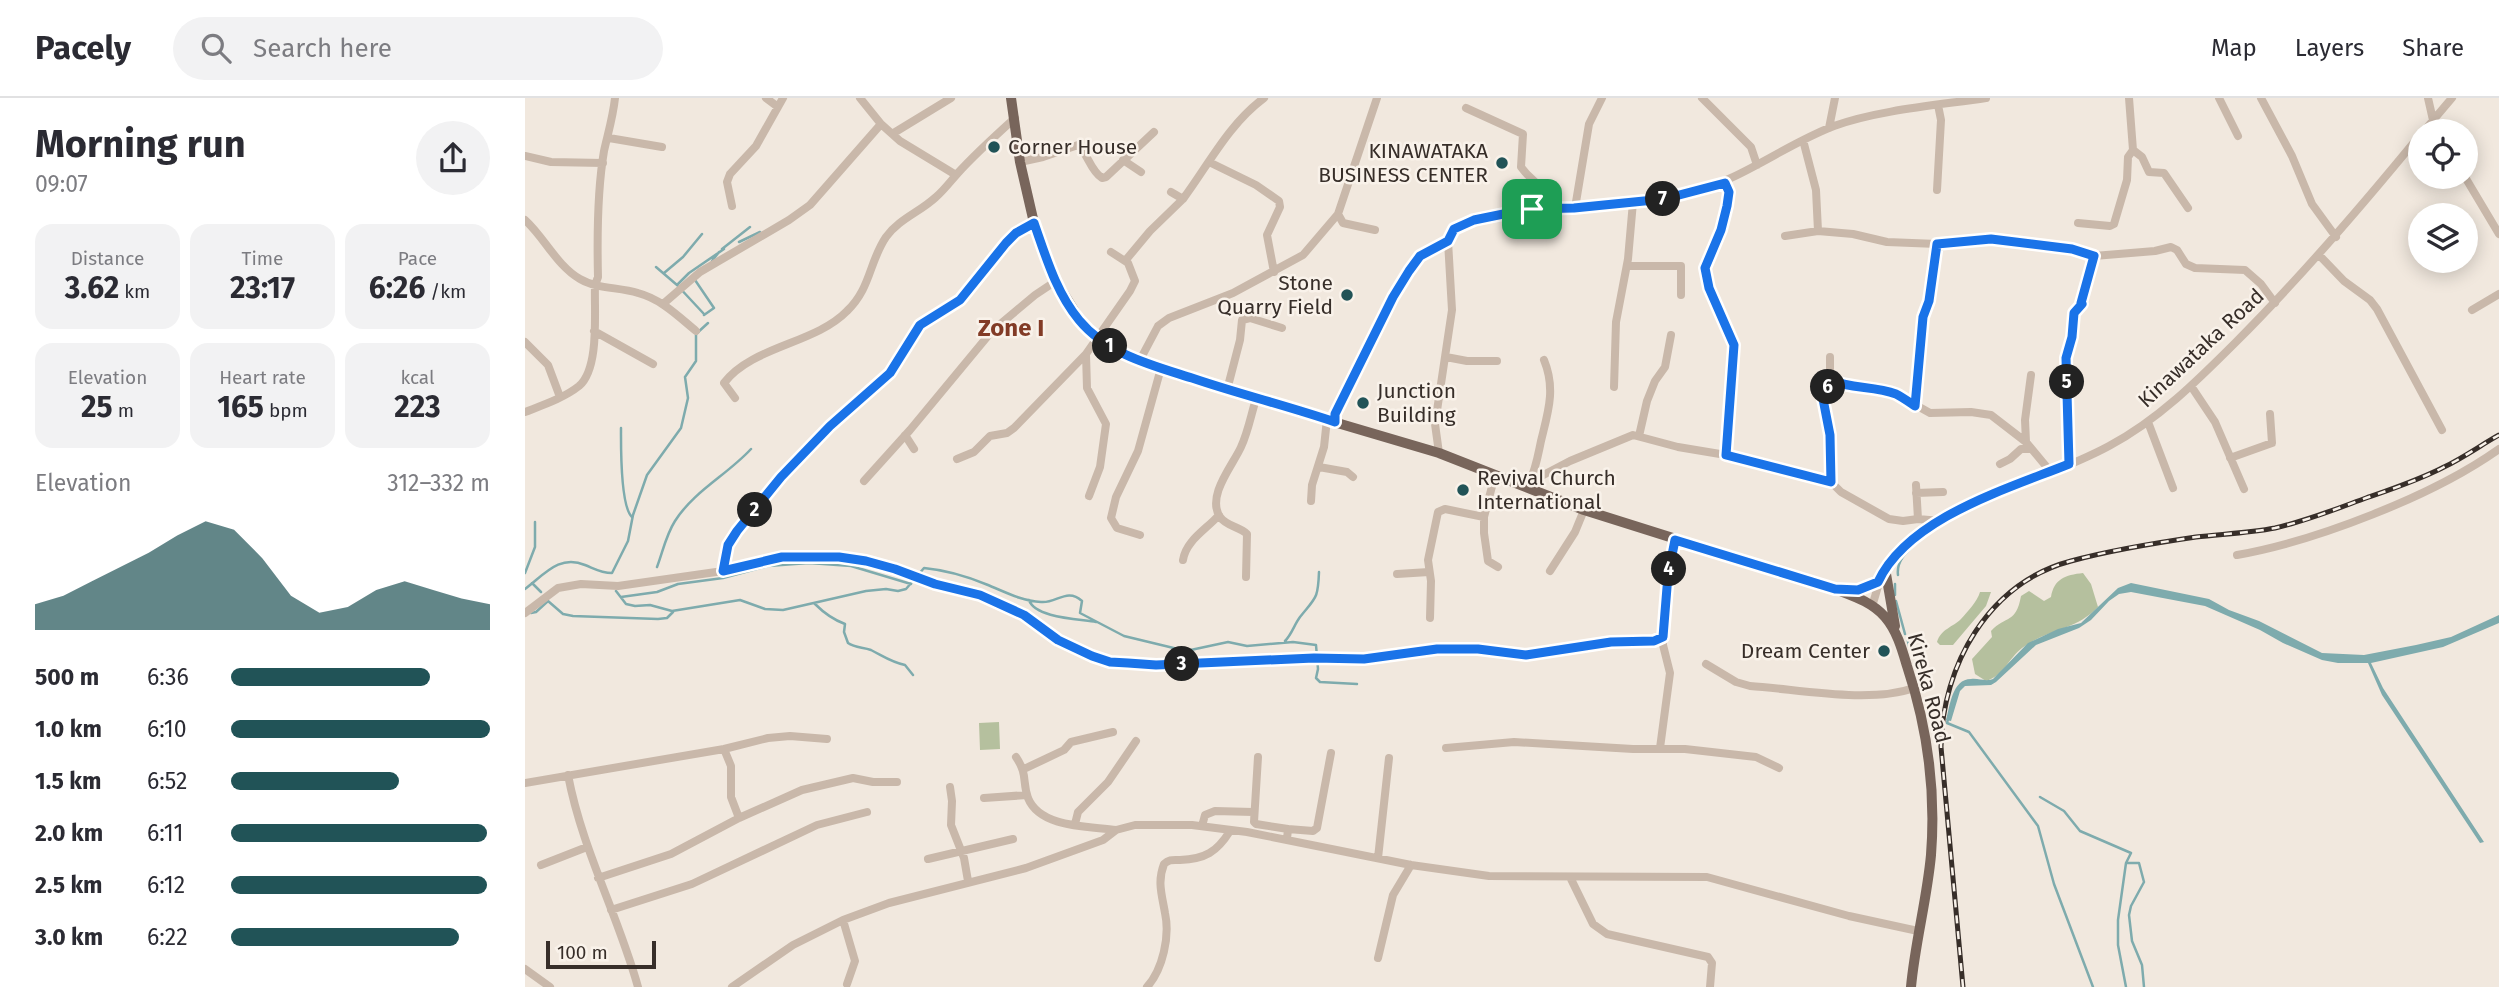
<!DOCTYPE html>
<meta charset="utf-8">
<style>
:root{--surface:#fff;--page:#f2f2f3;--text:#2b2b33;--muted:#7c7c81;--line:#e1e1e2;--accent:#215357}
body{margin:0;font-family:"Fira Sans",sans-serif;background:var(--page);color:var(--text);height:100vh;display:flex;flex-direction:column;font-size:26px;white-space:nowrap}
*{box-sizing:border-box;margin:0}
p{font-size:23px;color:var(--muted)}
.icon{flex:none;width:38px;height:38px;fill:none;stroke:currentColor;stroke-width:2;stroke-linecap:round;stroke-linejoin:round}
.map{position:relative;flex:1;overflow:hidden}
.sheet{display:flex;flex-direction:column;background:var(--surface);width:525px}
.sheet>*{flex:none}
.tools{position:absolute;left:1883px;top:21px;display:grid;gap:14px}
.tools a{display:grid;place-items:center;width:70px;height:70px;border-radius:50%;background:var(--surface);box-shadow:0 4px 18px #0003;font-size:35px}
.scale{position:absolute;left:21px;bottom:18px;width:110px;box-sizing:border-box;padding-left:7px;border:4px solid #372e29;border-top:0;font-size:19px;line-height:24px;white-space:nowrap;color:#372e29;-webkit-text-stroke:5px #f9f2ea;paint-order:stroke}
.pin{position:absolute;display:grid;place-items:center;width:60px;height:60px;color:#fff;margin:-30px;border-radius:14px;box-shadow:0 4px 10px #0006}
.km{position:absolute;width:35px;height:35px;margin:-18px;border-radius:50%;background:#222;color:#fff;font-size:19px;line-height:35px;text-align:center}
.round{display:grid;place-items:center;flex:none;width:74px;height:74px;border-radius:37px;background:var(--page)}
.head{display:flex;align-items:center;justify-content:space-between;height:119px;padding:0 35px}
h1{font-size:38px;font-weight:700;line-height:52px}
.figures{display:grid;grid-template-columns:repeat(3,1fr);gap:10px;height:119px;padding:7px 35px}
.figures div{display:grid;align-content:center;border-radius:18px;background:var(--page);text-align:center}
.figures b{font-size:30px;font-weight:700}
.figures small{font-size:19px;font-weight:400}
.figures p{font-size:19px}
.chart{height:196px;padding:14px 35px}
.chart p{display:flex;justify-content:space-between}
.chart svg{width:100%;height:126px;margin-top:7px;fill:var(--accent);opacity:.7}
ul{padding:0 35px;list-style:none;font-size:23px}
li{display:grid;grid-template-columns:112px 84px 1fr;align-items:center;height:52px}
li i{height:18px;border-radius:9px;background:var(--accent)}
header{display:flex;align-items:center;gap:42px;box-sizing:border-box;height:98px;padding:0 35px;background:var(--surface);border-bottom:2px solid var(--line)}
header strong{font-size:33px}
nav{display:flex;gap:38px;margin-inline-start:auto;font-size:24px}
.search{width:490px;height:63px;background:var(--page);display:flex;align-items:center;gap:18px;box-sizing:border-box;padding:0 24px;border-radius:38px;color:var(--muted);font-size:26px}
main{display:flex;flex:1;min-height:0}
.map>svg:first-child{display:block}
</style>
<header>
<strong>Pacely</strong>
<div class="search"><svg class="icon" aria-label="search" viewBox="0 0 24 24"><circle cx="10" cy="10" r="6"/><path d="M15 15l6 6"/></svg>Search here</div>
<nav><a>Map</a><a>Layers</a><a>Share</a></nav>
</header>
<main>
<section class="sheet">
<div class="head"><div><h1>Morning run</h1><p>09:07</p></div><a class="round"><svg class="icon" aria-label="share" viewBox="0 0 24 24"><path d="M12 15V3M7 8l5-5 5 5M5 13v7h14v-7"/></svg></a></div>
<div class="figures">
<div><p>Distance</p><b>3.62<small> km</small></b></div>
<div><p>Time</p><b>23:17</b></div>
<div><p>Pace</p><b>6:26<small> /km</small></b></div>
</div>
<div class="figures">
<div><p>Elevation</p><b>25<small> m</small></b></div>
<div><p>Heart rate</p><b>165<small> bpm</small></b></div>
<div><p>kcal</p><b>223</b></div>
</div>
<div class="chart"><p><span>Elevation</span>312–332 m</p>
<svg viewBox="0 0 160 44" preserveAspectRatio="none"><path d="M0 44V35L10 32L20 27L30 22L40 17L50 11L60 6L70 9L80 19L90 32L100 38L110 36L120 30L130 27L140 30L150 33L160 35V44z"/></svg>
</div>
<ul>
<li><b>500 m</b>6:36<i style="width:77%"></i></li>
<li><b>1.0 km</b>6:10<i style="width:100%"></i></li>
<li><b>1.5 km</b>6:52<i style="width:65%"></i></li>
<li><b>2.0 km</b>6:11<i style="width:99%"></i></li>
<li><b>2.5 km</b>6:12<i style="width:99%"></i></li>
<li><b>3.0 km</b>6:22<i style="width:88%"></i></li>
</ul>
</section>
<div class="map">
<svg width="1974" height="889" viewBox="0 0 1974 889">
<rect width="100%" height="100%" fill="#f1e8de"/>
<path fill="#b5c09e" d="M1558 475 1566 486 1573 509C1550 533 1524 530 1497 550 1484 560 1478 578 1461 583L1450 576 1447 561 1467 539 1466 533C1481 517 1491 526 1496 498L1504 493 1519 503 1526 499C1529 481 1540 477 1558 475Z
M1455 494H1466L1461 508 1428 547H1415L1412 544C1416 531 1428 529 1436 521 1443 513 1452 504 1455 494Z
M474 624 475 651 455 652 454 625Z"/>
<path fill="#7eabad" d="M1606 485 1684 501 1704 512 1734 523 1797 555 1839 557 1891 547 1926 539 1974 517V525L1918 549 1846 565 1858 590 1959 744 1955 745 1857 597 1843 565H1813L1797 562 1758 545 1735 532 1680 508 1606 494 1594 496 1584 503 1566 522 1554 530 1511 547 1471 584 1466 587 1440 588 1435 593 1426 623 1421 622C1425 608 1427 581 1446 581 1454 580 1460 584 1468 581L1503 545 1533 531 1556 525 1593 490Z"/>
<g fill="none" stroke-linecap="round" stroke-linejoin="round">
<path stroke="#7eabad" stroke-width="2.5" d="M214 144 235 134
M197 151 225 129
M187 163 194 154
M131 169 152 187 179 216
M139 175 158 159 177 136
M170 182 189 210 179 217
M152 187 164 175 199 151
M96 330C96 348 95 408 107 419
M132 469C138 453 141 437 150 423 169 393 202 377 226 351
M0 475 10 449V424
M1373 477C1371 461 1384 452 1395 442
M7 485 16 494
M1370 486V497
M0 491C19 477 34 456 60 467 70 471 76 475 87 475L103 443 108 417 122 377 156 330 163 300 160 279 171 263V236L183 225
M91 493 101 506 110 508 125 507 147 513 215 502 240 511 258 512 341 493 361 491 373 493 381 491 399 470C420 472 444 479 463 487 480 494 497 503 516 504 531 506 542 489 557 503L555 515 599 538 661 553 703 544 722 548 768 544 791 547 793 571 791 580 795 584 832 586
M96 499 132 494 153 486 198 480 243 468 284 465 326 468 386 486
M504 502C510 520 554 521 571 524
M1371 503 1380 536
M290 506C298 514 309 522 320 526L319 534 323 545C330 550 338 549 346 552 358 558 366 564 380 567L388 577
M6 515 11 514 23 503 38 516 48 518 133 521 142 520 148 514
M1382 539 1384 548
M760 543C767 536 769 527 775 519 791 499 793 501 794 474
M1386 551 1388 558
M1423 621 1422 625 1444 634 1513 728 1529 786 1568 889
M1515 699 1539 713 1555 733 1606 755 1601 765 1593 822V847L1601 889
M1602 765H1614L1619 784 1606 808 1604 817 1607 843 1617 867 1619 889"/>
<path stroke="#c9b8aa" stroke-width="8" d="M241 0 253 9
M335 0 356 26 375 43 431 77
M1177 0 1226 49 1232 67
M1694 0 1713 38
M1736 0 1767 58 1787 106 1811 139
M1903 0 1908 22 1914 33
M941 10 998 36 996 69C1012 91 1021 81 1007 111
M1304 30 1310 0
M1899 33 1927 0
M367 36 426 0
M84 40 137 49
M1278 42 1291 92 1293 133
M1608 52 1617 59 1624 74 1639 75 1663 110
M0 58 26 64 78 65
M598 62 616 74
M495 64 518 59 553 47C563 56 565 72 577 80L581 79 629 34
M684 64 731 87 754 103 755 109 742 137 749 174
M1940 79 1974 136
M1200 85 1204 94 1202 108 1196 132 1180 170 1184 190 1209 247 1201 357
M1412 92 1416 22 1413 7
M646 94 658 101C684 66 703 27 739 0
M207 108 202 84 205 76 231 48 258 0
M1050 110 1064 26 1077 0
M0 122C19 139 32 168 55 181 72 191 94 189 113 195 136 201 153 218 171 233
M1553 125 1585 128 1589 126 1602 82 1603 59 1608 52 1604 0
M850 132 818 125 813 116 852 0
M1260 138 1293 133 1328 136 1362 144 1412 146 1466 141 1547 151 1569 158 1630 153 1646 149 1652 152 1661 166 1670 170 1720 172 1736 186 1750 205
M1794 157 1819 183 1845 202 1852 211 1917 332
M600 163 625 133 658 101
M1102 168H1156V197
M138 206 175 174 264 122 285 107 356 26
M1947 212 1974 196
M69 233 128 266
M0 244 23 267 35 299
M921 259 942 263H972
M1305 259V282L1298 301 1305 337 1306 384 1316 394 1364 421 1378 423 1393 421 1415 423
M615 262 633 228 644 220 708 195 778 157 813 116
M1506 277 1500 322 1501 344 1525 373
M1305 282 1319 288 1353 291 1371 296 1405 315 1446 314 1466 317 1501 344
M1666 288 1690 324 1719 391
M1089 289 1091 224 1103 161 1108 104
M702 292 715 242 717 222 725 220 757 230
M210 300 199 285C227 248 290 246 322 213 346 190 344 164 361 139 374 121 395 114 411 99 419 92 425 84 432 76 450 56 470 38 490 20
M1390 308 1398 219 1404 203 1412 146
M0 314C18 307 39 300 54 288 75 270 69 213 70 187L73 179C72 138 72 94 79 53 83 35 88 19 90 0
M810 324V316L868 199 884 173 895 158 923 143 929 131C971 112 1003 112 1048 110 1086 109 1128 105 1164 95 1217 82 1259 47 1309 28 1353 12 1414 7 1461 0
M1623 324 1648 390
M380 337 389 351
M1114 338 1122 303 1130 283 1140 269 1146 237
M914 355 910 326 927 212 923 143
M1705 360 1747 345 1745 316
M432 361 449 354 465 338 482 335 489 330 561 256
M1475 366 1485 361 1496 351H1505
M1544 366 1541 260 1547 239 1549 215 1557 206 1556 205 1569 158
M794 369 822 374 828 379
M339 383 385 332 467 233 510 197 531 183
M1005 384 1045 363 1108 337 1153 349 1201 357 1306 384
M1004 385C1011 371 1013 357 1016 343 1023 314 1031 291 1019 262
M1391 387 1393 421
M1391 395 1418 394
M564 398 575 369 581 326 562 290 561 256 605 193 610 183 603 165 586 154
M786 403 787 387 799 349 802 321
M959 419V435L963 463 973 469
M615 437 592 430 586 420 591 399 613 353 636 270
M1712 457C1791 443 1908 398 1974 351
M658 462C661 442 682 431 694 417
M198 473 203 447 212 433 256 379 305 328 365 275 395 227 435 202 481 145 491 135 509 125
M1025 473 1050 434 1059 412
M872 476 904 474
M721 479 722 436C715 429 701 428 695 419 681 398 708 367 716 349 723 334 726 317 731 301
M1347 508C1352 494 1354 480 1361 468 1370 454 1384 445 1397 436 1454 395 1523 381 1584 348 1633 322 1673 282 1711 244 1777 178 1836 109 1895 37
M0 515 33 490 56 486 93 488 198 473 257 459H314L370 471 410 486 455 497 499 517 533 542 567 558 585 564 630 567 789 560 839 561 912 551H953L1001 557 1086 544 1129 543 1138 539
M905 520 906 483 903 462 913 414 920 411 959 419 970 377
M1181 566 1211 584 1225 588C1272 591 1344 606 1389 590
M921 650 989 644 1108 651H1160L1231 659 1254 670
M1135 650 1145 575 1138 547V526L1143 477 1151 442
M199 651 206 668V699L214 720
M491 659C503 677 497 683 503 700 515 730 563 728 591 732
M733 659 729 724 731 726 763 731
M499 671 539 652 546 644 588 634
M43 677C57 751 93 817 113 889
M0 685 199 651 243 640 265 638 302 641
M425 689 427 703 426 727 439 760 443 783
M459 700 502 697
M550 726 553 714 583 684 611 643
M677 728 680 717 690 713 728 714
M762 741 763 731 788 733 792 730 806 655
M853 760 864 660
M403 761 488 741
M16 767 62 749
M1045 779 1068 826 1082 836 1183 859 1187 865 1185 889
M73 780 146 756 214 720 277 692 328 680 348 684H372
M86 812 167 786 292 727 342 714
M318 822 330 863 322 886
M853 860 868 797 886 767
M0 871 25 889
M207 889 268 847 318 822 364 805 501 770 578 742 591 732 610 727H667L722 734 886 767 964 778 1182 779 1324 818 1393 833
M622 889C638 871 645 838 640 815 637 797 632 784 639 766 644 761 648 762 655 762 680 761 692 754 705 733"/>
<path stroke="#78655b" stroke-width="10" d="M486 0 495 64 509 125 531 183 555 222 571 240 595 255 731 301 914 355 1059 412 1310 491C1328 498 1347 504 1360 519 1372 533 1377 551 1382 568 1402 628 1411 693 1406 757 1402 801 1390 845 1386 889
M1360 470 1370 528
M1321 492H1333L1353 484"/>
<g stroke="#372e29" stroke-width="5">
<path id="rail" d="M1438 889 1416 649C1417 568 1463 485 1546 463 1586 452 1630 445 1671 439 1697 436 1724 435 1750 430 1781 423 1811 411 1841 400 1867 391 1894 382 1919 369 1938 360 1956 347 1974 337"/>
</g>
<use href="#rail" stroke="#f9f2ea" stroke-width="2.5" stroke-dasharray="8" stroke-linecap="butt"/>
</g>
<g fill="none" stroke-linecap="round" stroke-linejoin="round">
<g stroke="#fff" stroke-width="14">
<path id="route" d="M1200 85 1204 94 1202 108 1196 132 1180 170 1184 190 1209 247 1201 357 1306 384 1305 337 1298 301 1305 282C1326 291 1349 288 1371 296 1377 299 1384 304 1390 308L1398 219 1404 203 1412 146 1466 141 1547 151 1569 158 1556 205 1557 206 1549 215 1547 239 1541 260 1544 366C1482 391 1383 420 1353 484L1333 492 1310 491 1150 442 1143 477 1138 539 1129 543 1086 544 1001 557 953 551H912L839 561 789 560 631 567 603 565 585 564 567 558 533 542 499 517 455 497 410 486 370 471 341 463 314 459H257L198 473 203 447 212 433 256 379 305 328 365 275 395 227 435 202 481 145 491 135 509 125C521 159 531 194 554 222 582 256 626 267 667 280 714 296 763 308 810 324V316L868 199 884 173 895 158 923 143 929 131 949 122 1003 111 1049 110 1139 101Z"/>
</g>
<use href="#route" stroke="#1a73e8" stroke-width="9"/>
</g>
<g fill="#215357" stroke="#f9f2ea" stroke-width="2.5">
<circle cx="469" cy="49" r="7"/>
<circle cx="977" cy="65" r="7"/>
<circle cx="822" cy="197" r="7"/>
<circle cx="838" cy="305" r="7"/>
<circle cx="938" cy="392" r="7"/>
<circle cx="1359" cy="553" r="7"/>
</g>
<g text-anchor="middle" stroke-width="5" stroke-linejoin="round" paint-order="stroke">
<g font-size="21" fill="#372e29" stroke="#f9f2ea" text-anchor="start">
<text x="483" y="56">Corner House</text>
<text x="963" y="60" text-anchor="end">KINAWATAKA<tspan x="963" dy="24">BUSINESS CENTER</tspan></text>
<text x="808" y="192" text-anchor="end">Stone<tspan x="808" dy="24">Quarry Field</tspan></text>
<text x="852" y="300">Junction<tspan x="852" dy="24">Building</tspan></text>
<text x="952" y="387">Revival Church<tspan x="952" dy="24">International</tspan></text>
<text x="1345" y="560" text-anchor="end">Dream Center</text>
</g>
<g font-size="21" fill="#372e29" stroke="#f9f2ea">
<text transform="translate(1676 250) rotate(-43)" y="7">Kinawataka Road</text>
<text transform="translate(1404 590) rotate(75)" y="7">Kireka Road</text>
</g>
<g font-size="24" font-weight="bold" fill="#823b26" stroke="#f9f2ea">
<text x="486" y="238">Zone I</text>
</g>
</g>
</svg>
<div class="tools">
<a><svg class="icon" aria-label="locate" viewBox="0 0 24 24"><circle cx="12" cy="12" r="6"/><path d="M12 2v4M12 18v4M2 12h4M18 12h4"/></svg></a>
<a><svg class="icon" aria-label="layers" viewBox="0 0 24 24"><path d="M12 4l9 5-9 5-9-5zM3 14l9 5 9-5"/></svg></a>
</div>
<div class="scale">100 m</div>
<div class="pin" style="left:1007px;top:111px;background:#1e9e55"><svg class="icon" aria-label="arrive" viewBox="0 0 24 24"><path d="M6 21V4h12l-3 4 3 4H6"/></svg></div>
<b class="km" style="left:585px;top:248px">1</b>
<b class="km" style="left:230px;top:412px">2</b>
<b class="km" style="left:657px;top:566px">3</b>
<b class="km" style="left:1144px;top:471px">4</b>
<b class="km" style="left:1542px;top:284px">5</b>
<b class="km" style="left:1303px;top:289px">6</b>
<b class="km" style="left:1138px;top:101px">7</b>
</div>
</main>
